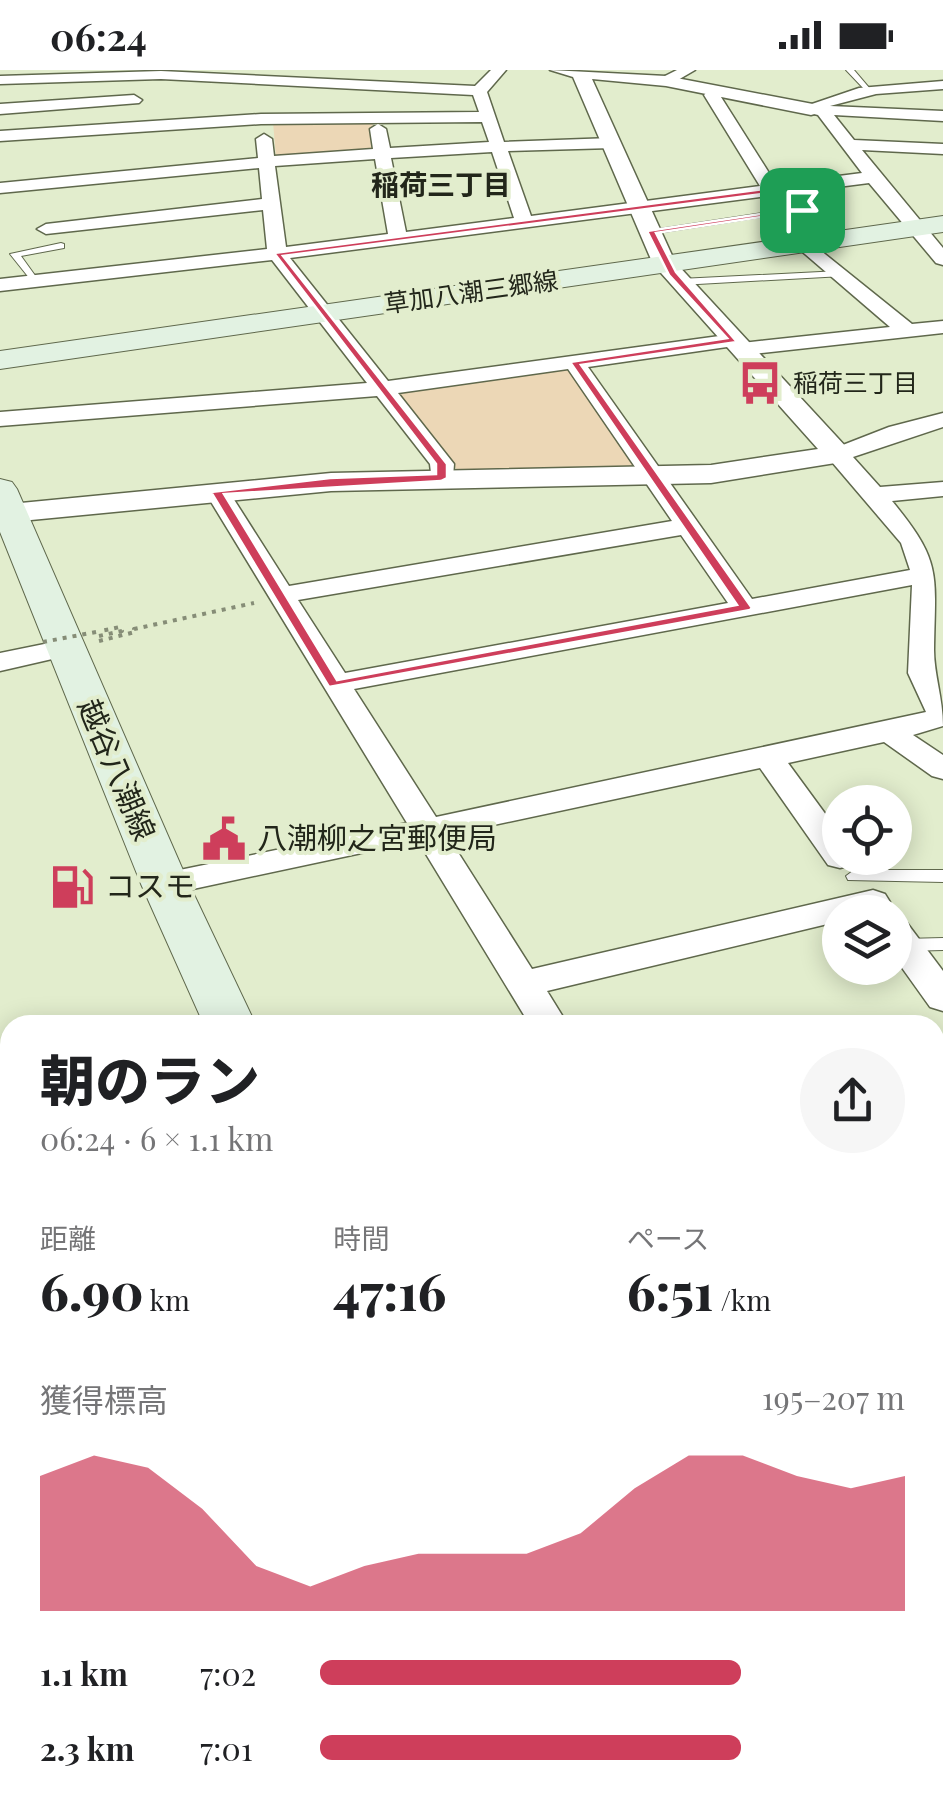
<!DOCTYPE html>
<html lang="ja">
<meta charset="utf-8">
<style>
:root{--surface:#fff;--page:#f6f6f6;--text:#202124;--muted:#757577;--accent:#ce3e5b}
body{margin:0;font-family:"Playfair Display","Noto Sans JP",serif;background:var(--page);color:var(--text);height:100vh;display:flex;flex-direction:column;font-size:38px;white-space:nowrap}
*{box-sizing:border-box;margin:0}
p{font-size:32px;color:var(--muted)}
.icon{flex:none;width:55px;height:55px;fill:none;stroke:currentColor;stroke-width:2;stroke-linecap:round;stroke-linejoin:round}
.map{position:relative;flex:1;overflow:hidden}
.details{position:absolute;left:0px;top:945px;width:945px;height:792px;display:flex;flex-direction:column;background:var(--surface);border-radius:30px 30px 0 0;box-shadow:0 5px 25px #0003}
.details>*{flex:none}
.fabs{position:absolute;left:822px;top:715px;display:grid;gap:20px}
.fabs a{display:grid;place-items:center;width:90px;height:90px;border-radius:50%;background:var(--surface);box-shadow:0 5px 25px #0003;font-size:50px}
.pin{position:absolute;display:grid;place-items:center;width:85px;height:85px;color:#fff;margin:-42px;border-radius:20px;box-shadow:0 5px 15px #0006}
.round{display:grid;place-items:center;flex:none;width:105px;height:105px;border-radius:52px;background:var(--page)}
.head{display:flex;align-items:center;justify-content:space-between;height:170px;padding:0 40px}
h1{font-size:55px;font-weight:800;line-height:75px}
.stats{display:grid;grid-template-columns:repeat(3,1fr);gap:15px;height:170px;padding:10px 40px}
.stats div{display:grid;align-content:center}
.stats b{font-size:50px;font-weight:800}
.stats small{font-size:28px;font-weight:400}
.stats p{font-size:28px}
.chart{height:280px;padding:20px 40px}
.chart p{display:flex;justify-content:space-between}
.chart svg{width:100%;height:180px;margin-top:10px;fill:var(--accent);opacity:.7}
ul{padding:0 40px;list-style:none;font-size:32px}
li{display:grid;grid-template-columns:160px 120px 1fr;align-items:center;height:75px}
li i{height:25px;border-radius:12px;background:var(--accent)}
.status{display:flex;justify-content:space-between;align-items:center;height:70px;padding:0 50px;background:var(--surface);direction:ltr}
.status svg{height:28px;fill:currentColor}
.map>svg:first-child{display:block}
</style>
<div class="status"><b>06:24</b><svg viewBox="0 0 49 12"><path d="M0 12V9h3v3zM5 12V6h3v6zM10 12V3h3v9zM15 12V0h3v12zM26 1h20v11H26zM47 4h2v5h-2z"/></svg></div>
<div class="map">
<svg width="943" height="1737" viewBox="0 0 943 1737">
<rect width="100%" height="100%" fill="#e2edcd"/>
<path fill="#ecd7b6" d="M372 51 377 79 276 87 273 52Z
M560 298 570 301 638 397 458 401 398 326 406 320Z"/>
<g fill="none" stroke-linecap="round" stroke-linejoin="round">
<path stroke="#8bb4a2" stroke-width="12" d="M0 1410 10 1402"/>
<g stroke="#5f684c" stroke-width="2">
<path id="service" d="M846 0H854L871 20H865Z
M771 117 806 140 651 164 646 161 794 138 768 122Z
M61 173 64 174V178L21 186 39 211 34 214 10 184Z
M840 201 845 204 843 206 680 215 675 212 680 209Z
M854 800H943V812L848 810 846 806Z
M943 868V880L904 881 895 875 904 869Z
M10 1371V1398L0 1403V1376Z"/>
</g>
<g stroke="#5f684c" stroke-width="3">
<path id="minor" d="M491 0H506L487 22 504 72 612 68 620 73 612 78 508 81 531 146 760 116 704 25 707 22 724 20 726 23 721 27 776 114 862 103 818 45 806 42V36L859 18 943 11V19L876 24 830 36 943 41V51L834 45 854 70 943 74V84L862 80 943 178V195L936 193 869 113 290 188 388 311 734 264 741 266 742 273 890 257 798 178 796 174 805 168 912 254 943 251V263L743 285 736 283 734 276 588 297 752 529 910 500 901 473 826 385 830 380 889 357 943 343V357L853 387 880 417 943 412V426L892 431C943 493 935 503 934 580 934 605 943 628 943 656L913 665 943 685V709L932 706 884 672 788 693 840 764V788H856L852 795 840 798 828 795 760 698 447 765 532 899 873 820 885 824 890 832 885 840 840 842V851L547 921 568 955H530L418 771 165 825 153 822 148 814 153 806 165 803 407 753 205 422 208 417H226L289 516 672 451 568 299 398 323 454 394 453 407 441 414 432 412 430 394 377 326 0 356V342L367 313 272 190 0 221V209L267 179 263 140 46 164 37 159 46 154 262 129 259 98 0 123V113L258 88 256 69 264 64 272 69 274 86 373 79 370 59 378 54 386 59 390 78 489 72 482 52 261 54 0 71V61L261 44 479 42 473 25 161 9 0 14V6L161 1 475 16ZM492 82 514 148 406 162 391 88ZM375 89 388 164 286 177 275 96ZM681 465 728 533 345 603 298 530ZM912 515 908 603 926 642 436 747 354 619Z
M677 0H695L671 14H661V8Z
M134 25 142 30 139 33 0 44V34Z
M64 570 74 572 78 578 74 584 0 601V583Z
M895 850 907 853 943 901V941L930 937 895 888Z
M943 1046V1078L935 1081V1049Z
M943 1287V1329L935 1332V1290Z
M935 1526 943 1530V1591L935 1587Z"/>
</g>
<g stroke="#5f684c" stroke-width="3">
<path id="tertiary" d="M550 0 666 6 818 35V43L811 45 666 16 592 9 675 192 848 379 852 385 848 391 711 413 331 421 0 453V435L331 403 711 395 818 379 653 194 573 7Z"/>
</g>
<g stroke="#5f684c" stroke-width="2">
<path id="secondary" d="M943 146V162L0 299V281Z
M0 409 12 412 17 419 189 814 256 955H204L141 814 0 462Z
M546 1728H627L631 1737H550Z"/>
</g>
<path stroke="#868d77" stroke-width="4" stroke-dasharray="4 6" stroke-linecap="butt" d="M99 566 122 561 120 557 101 561
M99 571 135 562 134 559 254 533"/>
<use href="#service" fill="#fff" fill-rule="evenodd"/>
<use href="#minor" fill="#fff" fill-rule="evenodd"/>
<use href="#tertiary" fill="#fff" fill-rule="evenodd"/>
<use href="#secondary" fill="#e2f2e2" fill-rule="evenodd"/>
<path stroke="#868d77" stroke-width="4" stroke-dasharray="4 6" stroke-linecap="butt" d="M43 572 101 561"/>
</g>
<path fill="#ce3e5b" stroke="#fff" stroke-width="2.5" fill-rule="evenodd" d="M771 118 806 140 656 163 676 202 737 272 581 295 752 538 750 540 329 617 211 422 330 408 436 404V394L274 183ZM770 123 794 139 647 161 669 205 727 268 570 292 737 535 337 610 224 424 441 411 447 408V394L283 186Z"/>
<defs>
<g id="bus-bare" transform="scale(3.45)"><path d="M-5-6H5V4H4V6H2V4H-2V6H-4V4H-5ZM-3.5-4V0h7V-4ZM-3.5 1.2v1.5H-2V1.2ZM2 1.2v1.5H3.5V1.2Z" fill="#ce3e5b" stroke="#e2edcd" stroke-width="2.5" paint-order="stroke"/></g>
<g id="civic-bare" transform="scale(3.45)"><path d="M-.6-6.5H3V-4.5H.6V-3L4-1V1h2V6H-6V1h2V-1L-.6-3ZM-1.2 2.5V6h2.4V2.5Z" fill="#ce3e5b" stroke="#e2edcd" stroke-width="2.5" paint-order="stroke"/></g>
<g id="fuel-bare" transform="scale(3.45)"><path d="M-5.5-6h7V0h2V4h1.3V-2.5L3-4.5l.8-.8L6-3V5H2.5V1h-1V6h-7ZM-4.2-4.7v3.2H.2V-4.7Z" fill="#ce3e5b" stroke="#e2edcd" stroke-width="2.5" paint-order="stroke"/></g>
</defs>
<g fill-rule="evenodd">
<use href="#bus-bare" x="760" y="313"/>
<use href="#civic-bare" x="224" y="769"/>
<use href="#fuel-bare" x="72" y="817"/>
</g>
<g text-anchor="middle" stroke-width="8" stroke-linejoin="round" paint-order="stroke">
<g font-size="25" fill="#22261a" stroke="#e2edcd">
<text transform="translate(471 222) rotate(-8)" y="9">草加八潮三郷線</text>
</g>
<g font-size="25" fill="#22261a" stroke="#e2edcd" text-anchor="start">
<text x="793" y="322">稲荷三丁目</text>
</g>
<g font-size="28" font-weight="bold" fill="#22261a" stroke="#e2edcd">
<text x="441" y="125">稲荷三丁目</text>
</g>
<g font-size="30" fill="#22261a" stroke="#e2edcd">
<text transform="translate(116 700) rotate(67)" y="10">越谷八潮線</text>
</g>
<g font-size="30" fill="#22261a" stroke="#e2edcd" text-anchor="start">
<text x="257" y="779">八潮柳之宮郵便局</text>
<text x="105" y="827">コスモ</text>
</g>
</g>
</svg>
<div class="fabs">
<a><svg class="icon" aria-label="locate" viewBox="0 0 24 24"><circle cx="12" cy="12" r="6"/><path d="M12 2v4M12 18v4M2 12h4M18 12h4"/></svg></a>
<a><svg class="icon" aria-label="layers" viewBox="0 0 24 24"><path d="M12 4l9 5-9 5-9-5zM3 14l9 5 9-5"/></svg></a>
</div>
<div class="pin" style="left:802px;top:140px;background:#1e9e55"><svg class="icon" aria-label="arrive" viewBox="0 0 24 24"><path d="M6 21V4h12l-3 4 3 4H6"/></svg></div>
<section class="details">
<div class="head"><div><h1>朝のラン</h1><p>06:24 · 6 × 1.1 km</p></div><a class="round"><svg class="icon" aria-label="share" viewBox="0 0 24 24"><path d="M12 15V3M7 8l5-5 5 5M5 13v7h14v-7"/></svg></a></div>
<div class="stats">
<div><p>距離</p><b>6.90<small> km</small></b></div>
<div><p>時間</p><b>47:16</b></div>
<div><p>ペース</p><b>6:51<small> /km</small></b></div>
</div>
<div class="chart"><p><span>獲得標高</span>195–207 m</p>
<svg viewBox="0 0 160 44" preserveAspectRatio="none"><path d="M0 44V11L10 6L20 9L30 19L40 33L50 38L60 33L70 30L80 30L90 30L100 25L110 14L120 6L130 6L140 11L150 14L160 11V44z"/></svg>
</div>
<ul>
<li><b>1.1 km</b>7:02<i style="width:72%"></i></li>
<li><b>2.3 km</b>7:01<i style="width:72%"></i></li>
</ul>
</section>
</div>
